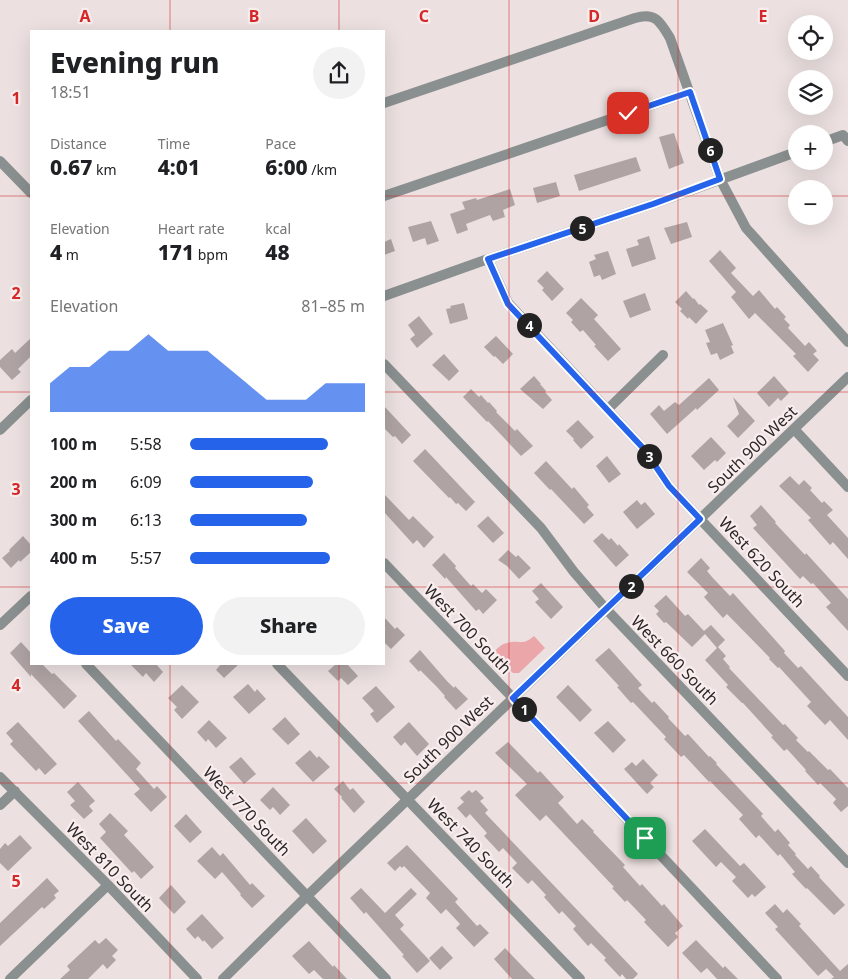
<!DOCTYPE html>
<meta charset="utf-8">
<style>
:root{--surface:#fff;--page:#f2f2f2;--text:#202124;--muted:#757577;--accent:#2563eb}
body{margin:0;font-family:"Noto Sans",sans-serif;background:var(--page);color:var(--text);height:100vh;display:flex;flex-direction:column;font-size:19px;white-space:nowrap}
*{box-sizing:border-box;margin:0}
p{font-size:16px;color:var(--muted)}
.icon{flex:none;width:28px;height:28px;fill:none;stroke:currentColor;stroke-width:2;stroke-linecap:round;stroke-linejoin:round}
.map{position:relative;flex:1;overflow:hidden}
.side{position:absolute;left:30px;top:30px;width:355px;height:635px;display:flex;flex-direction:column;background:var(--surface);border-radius:0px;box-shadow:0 5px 20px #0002}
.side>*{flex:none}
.fabs{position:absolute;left:788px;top:15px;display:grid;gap:10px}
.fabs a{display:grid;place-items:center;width:45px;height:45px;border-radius:50%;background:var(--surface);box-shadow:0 5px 20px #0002;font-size:25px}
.pin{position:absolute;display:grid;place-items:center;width:42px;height:42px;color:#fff;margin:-21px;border-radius:10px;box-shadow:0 2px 8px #0006}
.km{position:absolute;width:25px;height:25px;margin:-12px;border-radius:50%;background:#222;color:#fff;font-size:14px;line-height:25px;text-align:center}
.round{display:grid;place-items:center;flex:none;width:52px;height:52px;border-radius:26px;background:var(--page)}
.summary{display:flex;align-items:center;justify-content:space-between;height:85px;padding:0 20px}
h1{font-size:28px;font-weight:800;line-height:38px}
.figures{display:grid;grid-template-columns:repeat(3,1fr);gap:8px;height:85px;padding:5px 20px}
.figures div{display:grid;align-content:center}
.figures b{font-size:21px;font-weight:800}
.figures small{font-size:14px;font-weight:400}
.figures p{font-size:14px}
.chart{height:140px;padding:10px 20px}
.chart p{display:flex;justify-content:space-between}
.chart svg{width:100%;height:90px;margin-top:5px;fill:var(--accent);opacity:.7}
.cta{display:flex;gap:10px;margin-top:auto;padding:10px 20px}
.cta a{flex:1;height:58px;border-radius:30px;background:var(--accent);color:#fff;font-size:20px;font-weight:800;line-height:58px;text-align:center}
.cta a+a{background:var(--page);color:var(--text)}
ul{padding:0 20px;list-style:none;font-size:16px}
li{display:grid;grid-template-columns:80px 60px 1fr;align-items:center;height:38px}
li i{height:12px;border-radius:6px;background:var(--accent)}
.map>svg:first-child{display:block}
</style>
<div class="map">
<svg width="848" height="979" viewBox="0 0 848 979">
<rect width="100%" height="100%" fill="#ece0e0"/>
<path fill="#eaa6a9" d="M534 636 545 648 519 673H513L493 653C497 649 501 644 507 643 520 639 521 647 534 636Z"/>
<path fill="#afa3a3" d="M674 133 684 163 669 169 659 137Z
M636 157 641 171 579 191 574 175Z
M556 182 560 196 537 203 533 188Z
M510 189 515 205 503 210 505 217 493 221 490 215 466 224 468 230 457 234 450 214 465 209 462 202 476 198 477 200Z
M431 221 439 241 427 245 425 238 413 242 408 227Z
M687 222 692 237 671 244 664 228Z
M649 236 656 259 632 267 626 249 639 245 637 240Z
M391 239 395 251 384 255V242Z
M720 250 736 268 731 273 753 296 759 290 775 309 777 307 786 317 784 319 790 325 788 328 805 346 809 342 817 351 813 354 819 360 808 372 793 356 796 354 755 313 749 319 731 297 736 292 709 261Z
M608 251 616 274 602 280 600 275 594 277 589 262 596 259 594 255Z
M547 271 564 289 552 301 542 290 544 288 537 281Z
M686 291 693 299 694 298 699 305 700 304 708 311 696 324 689 317 688 319 680 311 682 309 675 302Z
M645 293 651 310 630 318 623 301Z
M581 298 598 315 594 319 621 349 608 361 594 346 596 345 583 330 580 332 571 322 573 320 566 313Z
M464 303 468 319 450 324 446 309 451 308 450 306Z
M419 316 433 334 417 348 410 339 415 335 408 325Z
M723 323 733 345 731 346 734 353 720 360 717 353 711 355 706 343 710 342 705 330Z
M496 336 513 354 503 364 495 356 494 357 484 347Z
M31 338V356L18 369 21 372 12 380 0 367V360L12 349 15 353Z
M444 354 459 371 449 381 432 365Z
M534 376 541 384H540L546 391 545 392 552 400 543 409 520 389Z
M774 376 789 393 781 401 778 398 769 407 757 393Z
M709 378 719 390 697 410 696 408 667 434 650 414 659 405 664 411 675 402 679 405Z
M471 389 479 397 481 395 488 403 489 402 497 411 496 412 515 431 517 429 533 446 521 456 488 421 487 422 463 397Z
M733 397 755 421 738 438 727 426 739 414Z
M384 406 411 435 402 444 395 436 393 437 384 428Z
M578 420 594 437 581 449 573 440 574 439 566 431Z
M711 437 726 453 717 462 715 460 704 470 691 456Z
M425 449 475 502 466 511 458 503 456 504 450 497 449 498 413 461Z
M607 456 621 474 609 483 596 466Z
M546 461 572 489 574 487 589 505 587 507 594 515 584 524 551 489 550 490 534 473Z
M790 476 799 485 804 480 812 488 810 490 822 503 824 501 833 510 827 515 848 538V559L833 542 830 545 808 520 811 518 779 486Z
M384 494 409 520 413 516 434 537 424 548 417 540 413 544 384 512Z
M637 500 641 505 645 502 655 514 637 529 623 512Z
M761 505 776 522 775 523 805 555 806 553 848 599V631L826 607 831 603 813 583 811 584 803 576 800 579 753 528 757 525 750 516Z
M488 516 504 533 493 543 477 526Z
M602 533 609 540 611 538 618 546 619 544 629 555 616 567 593 541Z
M23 536 31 545V552L20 562 19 560 11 568 2 558 10 551 9 550Z
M508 550 516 557 518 555 531 568 519 579 507 566 498 560Z
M444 553 456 566 455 568 471 586 473 584 482 593 486 589 497 600 483 614 479 609 476 611 446 577 445 579 432 565Z
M701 558 710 568 707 571 712 577 730 596 733 593 785 651 784 653 798 668 801 666 848 717V740L830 720 825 725 807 706 811 702 779 667 778 668 769 659 770 658 727 614 723 618 704 597 708 593 687 572Z
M541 583 563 607 551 619 535 602 539 599 532 591Z
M666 595 685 616 688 614 704 631 711 625 725 640 717 648 705 634 692 647 666 622 664 623 656 614 659 611 654 606Z
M384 617 395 629 397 627 405 635 391 649 384 642Z
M21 642 31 653V664H42L52 674 54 673 77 696 64 709 31 674V677L10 653Z
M718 647 726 656 723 659 730 667 729 668 783 725 785 724 798 738 796 740 808 752 809 751 828 770 830 769 848 788V806L841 812 833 803 836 799 820 783 818 785 805 771 806 770 787 749 784 751 771 737 773 736 743 703H742L726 687 728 685 705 660Z
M609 648 642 685 638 688 652 703 654 701 669 717 668 718 685 736 688 734 709 757 710 756 717 763 716 764 763 814 761 816 775 832 778 829 790 843 788 845 796 854 795 855 808 869 811 866 820 876 819 877 845 905 834 915 807 888 806 889 792 874 795 872 780 854 778 856 759 835 756 838 739 819 743 815 710 781 709 782 684 755 681 757 664 739 666 737 633 702 631 703 617 687 619 686 595 660Z
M420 650 446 680 454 688 455 686 468 699 456 710 444 697 445 696 438 688 420 670 419 672 409 661Z
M130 664H156L163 672 154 682 146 673 143 677Z
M221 664H239L224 678 216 670Z
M336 664H347L358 676 348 685 341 678 338 681 328 671Z
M248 684 255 692 257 689 266 699 249 714 233 697Z
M182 685 199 702 182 719 174 710 177 707 168 698Z
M568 685 592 710 580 722 556 697Z
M376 686 395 707 377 723 370 714 374 711 362 698Z
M89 711 116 741 118 739 141 763 136 769 154 789 157 786 167 797 151 812 134 794 140 789 78 721Z
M285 717 300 734 288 745 272 729Z
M209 720 227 738 216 748 208 739 206 742 197 732Z
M608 721 626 740 613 753 594 733Z
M18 722 57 764 45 775 39 768 36 771 10 744 13 741 6 733Z
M409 722 429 744 417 756 405 742 401 746 393 737Z
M508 742 538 773 540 771 564 797 558 803 577 824 582 819 594 831 593 832 625 865 623 867 640 886 642 884 662 906 664 904 683 926 675 933 678 937 668 947 644 922 646 920 627 900 625 902 612 888 614 887 546 815 540 821 515 795 527 784 495 753Z
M310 750 317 758 319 756 330 767 313 782 295 763Z
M241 757 256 774 244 784 229 767Z
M643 759 658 775 650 783 654 787 647 794 624 769 632 762 636 766Z
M343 781 350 790 353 788 365 802 354 813 341 798 342 797 334 789Z
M78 782 95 801 89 806 93 811 84 819 70 805 75 801 67 792Z
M273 787 290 805 280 815 273 807 270 810 260 800Z
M469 790 472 793 476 790 484 798 480 801 488 810 485 813 638 974 633 979H626L622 974 620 977 604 960 606 958 591 943 588 946 573 929 576 926 562 911 559 914 544 897 546 895 532 880 528 884 512 868 517 863 503 848 499 852 484 836 487 833 470 814 466 818 457 808 464 802 460 798Z
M110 813 128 831 124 835 154 867 141 879 134 871 132 873 100 838 106 832 99 824Z
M186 814 202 832 190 843 174 826Z
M306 818 327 841 313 854 292 831Z
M705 829 740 866 744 863 766 887 755 897 752 894 748 898 732 881 736 877 721 862 716 867 692 841Z
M20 835 32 848 8 871 0 863V849L5 843 8 846Z
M407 845 458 899 455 902 477 926 480 924 489 933 474 947 456 928 460 924 446 909 441 914 426 898 430 893 404 866 402 868 400 866 395 871 387 863Z
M212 847 220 856 223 853 250 885 252 883 265 896 252 908 240 895 241 894 222 872 215 879 197 861Z
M47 878 59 891 54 895 56 898 44 909 42 907 0 946V923Z
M171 885 186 902 174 914 159 898Z
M361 888 385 913 411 888 417 894 395 915 404 925 400 929 430 961 417 973 402 956 404 955 366 912 364 914 350 898Z
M775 904 783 913 787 909 801 924 799 926 840 971 848 964V979H831L834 977 826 969 818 976 775 929 778 927 765 913Z
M202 914 224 938 212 949 204 940 203 942 198 936 195 939 186 929Z
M106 938 118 950 112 956 116 960 107 969 103 964 88 979H60L70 970 67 966 95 940 99 944Z
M696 940 723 968 725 966 738 979H717L707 968 701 973 682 953Z
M309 941 333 967 334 965 347 979H323L314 970 309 974 292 956Z
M442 946 453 958 440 970 429 958Z
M505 948 526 970 535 979H512L494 959Z"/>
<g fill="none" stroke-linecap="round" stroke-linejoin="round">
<path stroke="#8a8f8f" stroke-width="10" d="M384 103 635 18C655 12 660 21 670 38L720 179 746 228 848 342
M824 142 843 135 848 141
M384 196 690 92
M488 259 508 303 644 449 669 486 848 676
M384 296 488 259 653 204 796 152
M384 364 541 528 574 572 606 609 848 863
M608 409 663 355
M794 429 848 487
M0 430 31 400
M0 625 31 596
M86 664 386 979
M277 664 580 979
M0 777 108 885 197 979
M0 805 15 791
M10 979 108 885
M223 979 307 896 848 377"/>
<path stroke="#8a8f8f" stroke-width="10" d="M0 161 31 193
M384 563 513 698 777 979"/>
</g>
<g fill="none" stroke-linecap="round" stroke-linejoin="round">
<g stroke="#fff" stroke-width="10">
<path id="route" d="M628 113 690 92 720 179 653 204 488 259 508 304 644 449 669 486 700 519 513 698 645 838"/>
</g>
<use href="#route" stroke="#2563eb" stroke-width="6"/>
</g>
<path fill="none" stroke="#d62828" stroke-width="1" stroke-opacity="0.55" d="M170 0V31M339 0V31M509 0V979M678 0V979M0 196H31M384 196H796M824 196H848M0 392H31M384 392H848M0 587H31M384 587H848M170 664V979M339 664V979M0 783H848"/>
<g text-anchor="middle" stroke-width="4.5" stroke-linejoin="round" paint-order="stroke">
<g font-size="16" fill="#2c2828" stroke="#f9eded">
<text transform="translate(752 449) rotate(-44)" y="6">South 900 West</text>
<text transform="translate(762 562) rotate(47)" y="6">West 620 South</text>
<text transform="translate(468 629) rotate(46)" y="6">West 700 South</text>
<text transform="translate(675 660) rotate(46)" y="6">West 660 South</text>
<text transform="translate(448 739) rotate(-44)" y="6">South 900 West</text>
<text transform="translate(247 811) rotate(46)" y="6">West 770 South</text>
<text transform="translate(471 843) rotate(46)" y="6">West 740 South</text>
<text transform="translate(110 867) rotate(46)" y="6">West 810 South</text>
</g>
</g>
<g font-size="16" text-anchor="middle" font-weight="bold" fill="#d62828" stroke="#f9eded" stroke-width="4.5" stroke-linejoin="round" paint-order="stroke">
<text x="85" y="22">A</text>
<text x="254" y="22">B</text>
<text x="424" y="22">C</text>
<text x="594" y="22">D</text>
<text x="763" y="22">E</text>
<text x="16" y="104">1</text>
<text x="16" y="299">2</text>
<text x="16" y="495">3</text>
<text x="16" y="691">4</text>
<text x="16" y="887">5</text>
</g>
</svg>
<div class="fabs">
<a><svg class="icon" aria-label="locate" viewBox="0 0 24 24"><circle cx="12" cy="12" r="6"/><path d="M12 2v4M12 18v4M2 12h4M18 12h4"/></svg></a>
<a><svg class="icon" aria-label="layers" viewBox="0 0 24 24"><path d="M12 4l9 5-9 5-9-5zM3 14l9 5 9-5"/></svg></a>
<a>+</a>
<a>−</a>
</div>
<div class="pin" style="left:645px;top:838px;background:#1e9e55"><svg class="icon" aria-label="arrive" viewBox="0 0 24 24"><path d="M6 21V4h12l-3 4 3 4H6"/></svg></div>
<div class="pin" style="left:628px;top:113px;background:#d93025"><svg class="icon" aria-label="check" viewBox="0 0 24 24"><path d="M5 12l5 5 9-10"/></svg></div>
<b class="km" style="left:524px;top:709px">1</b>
<b class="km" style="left:631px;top:586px">2</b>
<b class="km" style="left:649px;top:456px">3</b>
<b class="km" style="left:529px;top:325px">4</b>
<b class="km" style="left:582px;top:228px">5</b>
<b class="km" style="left:710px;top:150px">6</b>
<section class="side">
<div class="summary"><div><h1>Evening run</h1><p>18:51</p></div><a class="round"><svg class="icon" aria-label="share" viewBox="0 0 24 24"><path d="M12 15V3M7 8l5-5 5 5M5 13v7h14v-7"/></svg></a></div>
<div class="figures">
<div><p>Distance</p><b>0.67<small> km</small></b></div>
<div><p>Time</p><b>4:01</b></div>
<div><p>Pace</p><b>6:00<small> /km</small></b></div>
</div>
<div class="figures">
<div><p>Elevation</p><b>4<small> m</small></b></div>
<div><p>Heart rate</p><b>171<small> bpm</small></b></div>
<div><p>kcal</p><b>48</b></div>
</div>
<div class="chart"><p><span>Elevation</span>81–85 m</p>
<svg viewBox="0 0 160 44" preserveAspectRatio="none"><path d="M0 44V30L10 22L20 22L30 14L40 14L50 6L60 14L70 14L80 14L90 22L100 30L110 38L120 38L130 38L140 30L150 30L160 30V44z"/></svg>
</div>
<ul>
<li><b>100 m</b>5:58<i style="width:79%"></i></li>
<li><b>200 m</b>6:09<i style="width:70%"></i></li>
<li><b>300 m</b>6:13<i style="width:67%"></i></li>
<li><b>400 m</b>5:57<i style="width:80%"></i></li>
</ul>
<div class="cta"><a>Save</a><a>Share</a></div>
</section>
</div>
